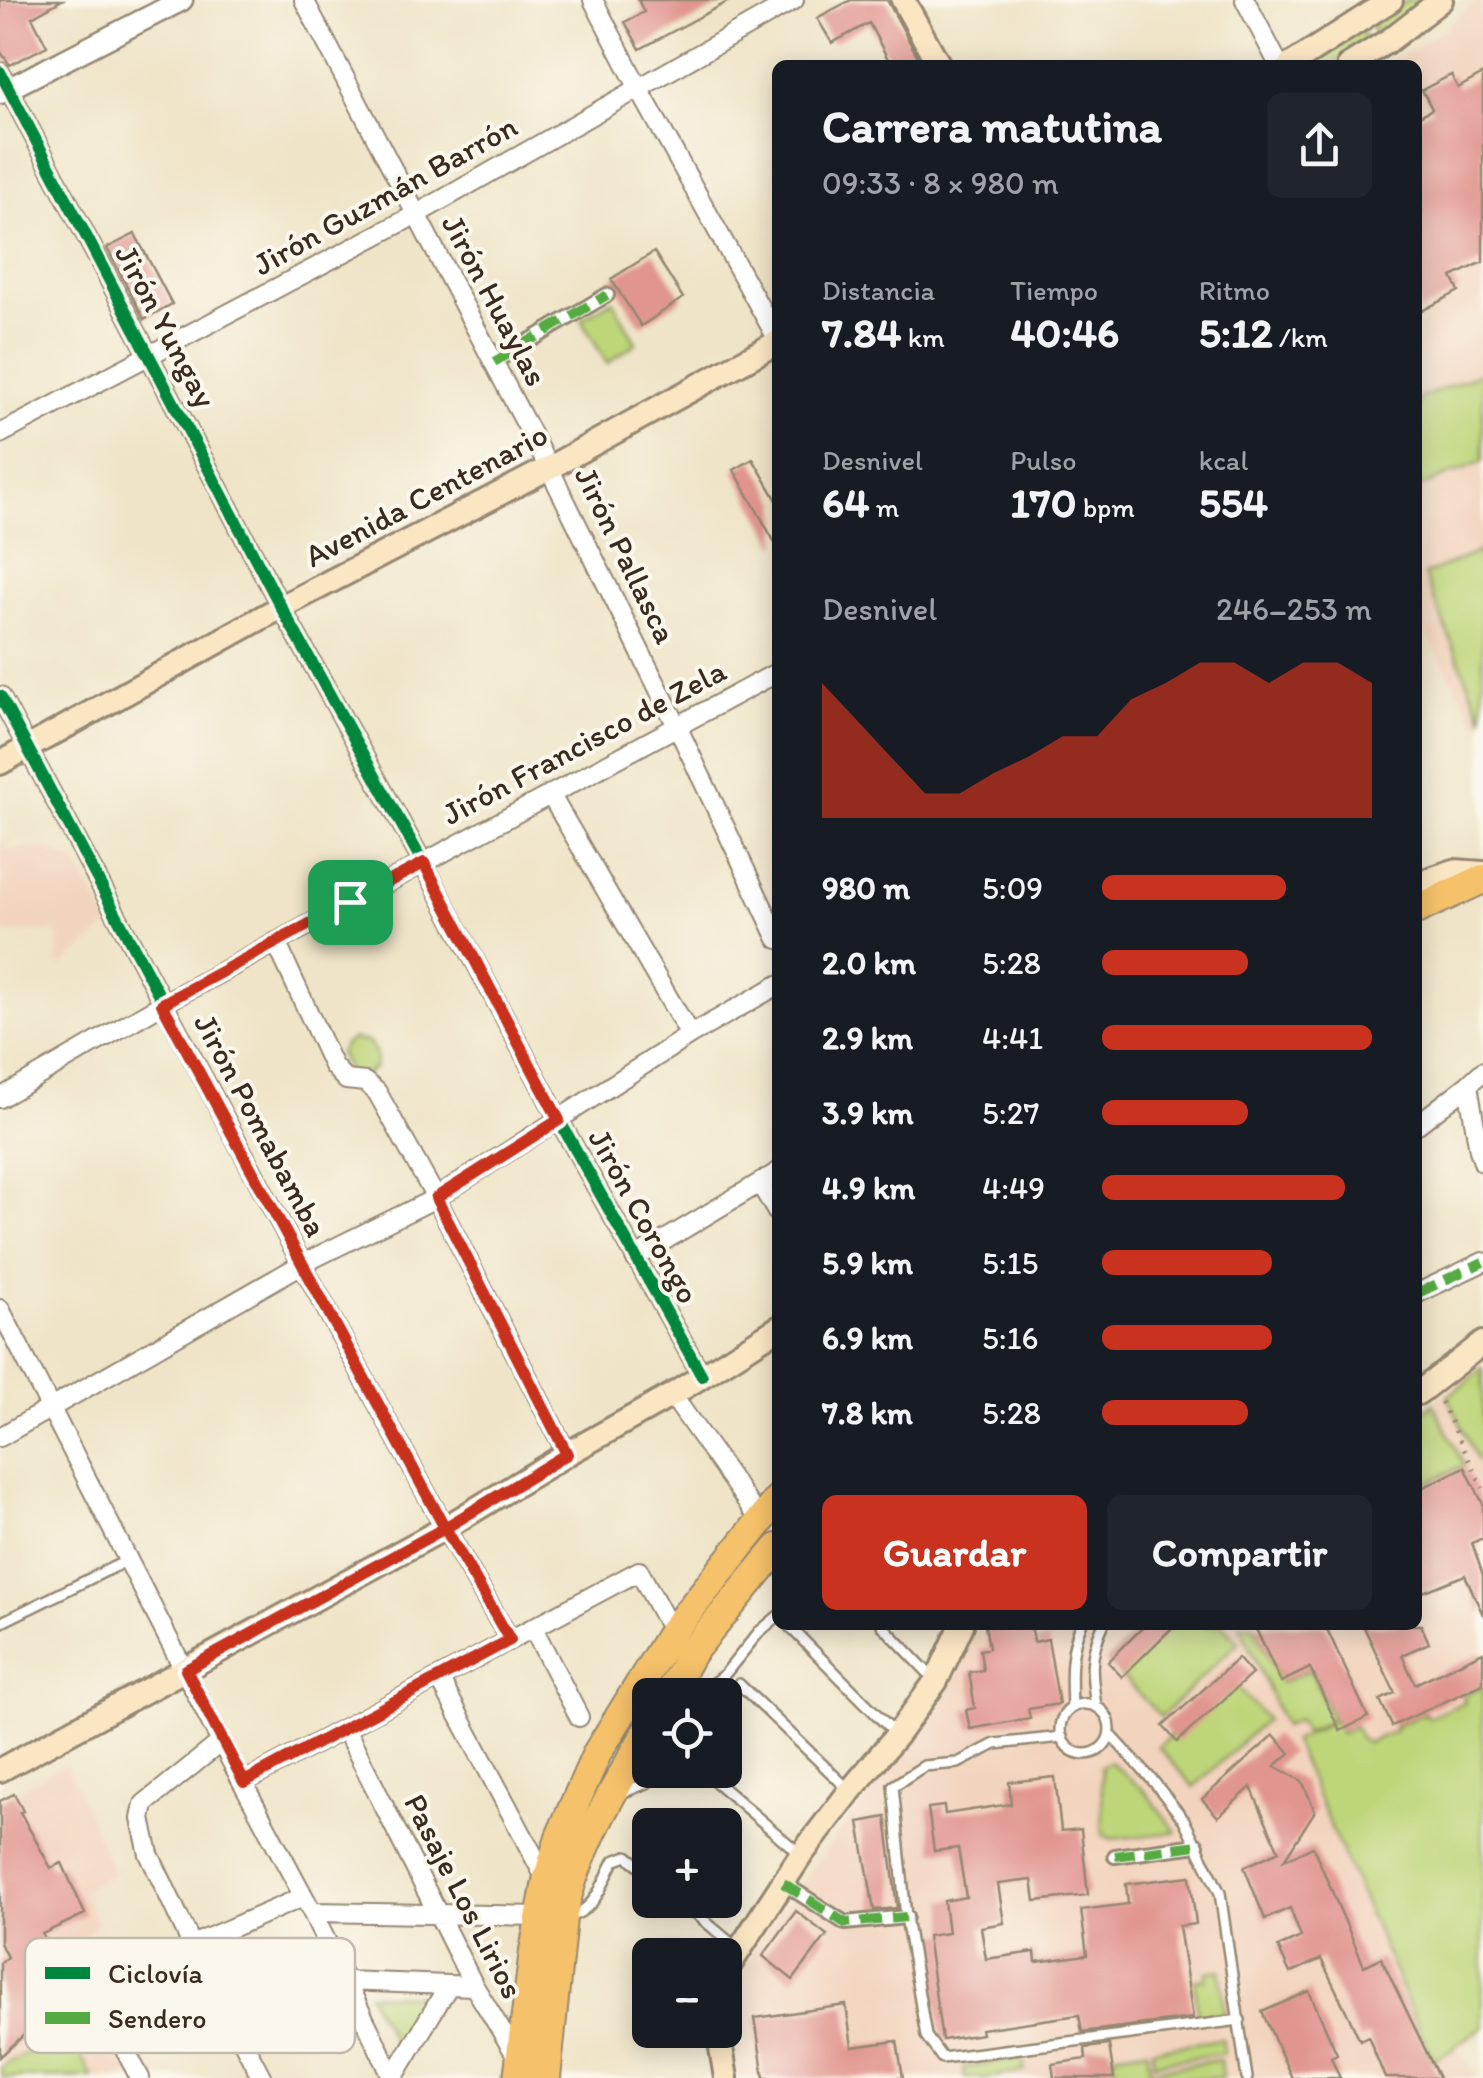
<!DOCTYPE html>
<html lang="es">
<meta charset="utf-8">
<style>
:root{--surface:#171b24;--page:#20242c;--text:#f1f3f6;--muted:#9ea1a6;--accent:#c8321e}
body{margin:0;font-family:Itim,sans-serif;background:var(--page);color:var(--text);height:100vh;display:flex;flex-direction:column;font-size:38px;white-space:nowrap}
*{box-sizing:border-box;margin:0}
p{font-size:32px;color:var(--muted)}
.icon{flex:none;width:55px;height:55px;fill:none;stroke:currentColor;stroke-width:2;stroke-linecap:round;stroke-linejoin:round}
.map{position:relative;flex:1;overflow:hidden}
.sheet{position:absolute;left:772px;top:60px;width:650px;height:1570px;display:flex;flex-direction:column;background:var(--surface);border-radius:15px;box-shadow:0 5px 25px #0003}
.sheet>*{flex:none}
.fabs{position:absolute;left:632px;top:1678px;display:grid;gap:20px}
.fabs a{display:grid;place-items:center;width:110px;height:110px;border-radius:15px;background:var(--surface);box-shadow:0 5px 25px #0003;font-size:50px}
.pin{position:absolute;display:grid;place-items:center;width:85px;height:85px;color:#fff;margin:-42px;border-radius:20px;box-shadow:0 5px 15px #0006}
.round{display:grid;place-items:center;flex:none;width:105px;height:105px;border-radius:15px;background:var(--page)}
.summary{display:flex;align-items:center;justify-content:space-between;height:170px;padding:0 50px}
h1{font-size:45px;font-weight:700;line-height:75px}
.figures{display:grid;grid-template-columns:repeat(3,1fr);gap:15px;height:170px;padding:10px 50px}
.figures div{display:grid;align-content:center}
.figures b{font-size:42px;font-weight:700}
.figures small{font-size:28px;font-weight:400}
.figures p{font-size:28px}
.chart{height:280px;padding:20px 50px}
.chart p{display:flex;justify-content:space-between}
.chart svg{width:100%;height:180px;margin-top:10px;fill:var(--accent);opacity:.7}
.button{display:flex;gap:20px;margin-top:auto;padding:20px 50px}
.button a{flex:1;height:115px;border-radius:15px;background:var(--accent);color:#fff;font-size:40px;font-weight:700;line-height:115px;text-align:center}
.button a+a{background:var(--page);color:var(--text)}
ul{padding:0 50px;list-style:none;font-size:32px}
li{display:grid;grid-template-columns:160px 120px 1fr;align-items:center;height:75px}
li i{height:25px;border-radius:12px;background:var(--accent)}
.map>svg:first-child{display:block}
</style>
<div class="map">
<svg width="1483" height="2078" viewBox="0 0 1483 2078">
<rect width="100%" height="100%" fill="#fbf7ec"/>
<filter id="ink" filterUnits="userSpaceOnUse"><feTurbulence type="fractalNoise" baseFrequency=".01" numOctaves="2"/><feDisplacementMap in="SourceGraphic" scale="20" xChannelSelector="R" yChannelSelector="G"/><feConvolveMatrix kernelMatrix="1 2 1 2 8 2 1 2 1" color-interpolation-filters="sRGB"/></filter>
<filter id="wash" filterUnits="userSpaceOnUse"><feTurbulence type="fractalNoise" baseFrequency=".0048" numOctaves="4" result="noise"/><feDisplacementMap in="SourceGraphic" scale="40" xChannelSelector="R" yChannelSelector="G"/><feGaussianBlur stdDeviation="2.25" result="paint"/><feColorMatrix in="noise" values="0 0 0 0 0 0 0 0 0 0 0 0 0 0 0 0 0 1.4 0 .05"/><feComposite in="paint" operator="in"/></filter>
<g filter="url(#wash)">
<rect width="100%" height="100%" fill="#efe4c7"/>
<path fill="#f2d4be" d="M1477 0H1483V729L1453 682 1418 619V65H1382L1443 31Z
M0 834 4 849 46 848 75 861 110 925 62 966 57 963 60 938 54 931 0 933Z
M1483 1363V2031L1457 2048 1478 2078H737L727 2011 729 1991 762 1935 947 1690 976 1625H1418V1414Z
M66 1764 114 1873 81 1891 98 1923 70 1951 133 2078H0V1800Z"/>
<path fill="#bed67a" stroke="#7c804c" stroke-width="2.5" d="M1407 0H1424L1377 36 1370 26Z
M1361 31 1368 42 1332 65H1314L1312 62Z
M613 300 636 343 607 364 581 319Z
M1483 372V461L1418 488V399Z
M1483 550V718L1424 575Z
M353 1039 369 1042 376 1054 375 1067 367 1074 350 1075 339 1053 345 1044Z
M1483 1368V1463L1477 1460 1448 1396Z
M1433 1404 1464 1465 1418 1487V1416Z
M1145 1625H1222L1238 1642 1161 1717 1108 1662Z
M1240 1625H1253L1281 1683 1310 1670 1332 1719 1305 1733 1298 1720 1284 1726Z
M1230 1680 1266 1719 1194 1787 1158 1747Z
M1483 1687V2027L1453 2047 1454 2049 1433 2060 1293 1741 1335 1720 1341 1734 1355 1726 1360 1739 1367 1743 1395 1731 1394 1727 1425 1713 1428 1718 1465 1702 1463 1696Z
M1110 1762 1145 1791 1176 1832 1112 1839 1103 1835 1101 1766Z
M1220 1970 1225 2014 1198 2017 1194 1980 1206 1979V1972Z
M368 1994 419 1995 429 2009 399 2053Z
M68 2031 92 2077 4 2078 0 2067Z
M1222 2039 1224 2053 1154 2063 1152 2049Z
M1147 2049 1151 2070 1220 2060 1222 2078H1117L1113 2054Z
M1022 2057 1025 2071 987 2078H965L963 2068Z"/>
<g id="blocks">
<path fill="#e1958f" d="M0 0H62L32 17 47 46 10 65 0 51Z
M638 0H731L640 49 625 22 644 12Z
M851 0H887L922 65H891L869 23 832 43 817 18Z
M1483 74V262L1452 277 1459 291 1418 313V117L1432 109 1422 90 1451 75 1458 88Z
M135 234 172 304 144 319 107 248Z
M654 252 683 298 641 326 611 279Z
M753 459 778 502V548L734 470Z
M1465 1467 1483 1504V1538L1472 1543 1483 1575V1615L1465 1575 1418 1594V1490Z
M985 1625H1031L1034 1642 1048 1639 1059 1704 1028 1709 1030 1718 970 1729 966 1710 975 1708 969 1672 983 1670 980 1650 989 1648Z
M1145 1625H1175L1122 1677 1108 1662Z
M1254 1625H1325L1368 1717 1340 1731 1310 1668 1281 1682Z
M1363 1625H1421L1429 1643 1402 1655 1415 1684 1483 1652V1684L1392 1726 1380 1700 1395 1693Z
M1238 1658 1252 1674 1177 1742 1163 1726Z
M1274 1735 1290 1753 1275 1766 1302 1781 1315 1811 1284 1860 1313 1847 1364 1966 1381 1958 1439 2078H1385L1368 2036 1360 2040 1321 1959 1290 1973 1278 1947 1301 1937 1290 1908 1265 1919 1244 1867 1279 1851 1251 1787 1218 1817 1202 1799Z
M1055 1777 1061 1831 1081 1829 1088 1895 1035 1901 1032 1880 998 1884 1004 1923 981 1927 986 1959 1035 1952 1036 1962 1087 1955 1081 1910 1128 1904 1126 1884 1190 1876 1196 1924 1179 1926 1193 2018 1082 2032 1079 2015 981 2029 982 2034 942 2040 927 1936 948 1933 944 1901 966 1897 958 1848 934 1851 928 1808 944 1806 945 1814 1011 1804 1009 1782Z
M14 1794 23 1811 20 1812 51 1868 62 1863 85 1914 42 1934 55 1958 67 1953 87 1995 86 2000 89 2009 60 2023 57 2018 31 2041 25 2034 0 2057V1963L7 1957 0 1943V1801Z
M886 1817 897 1908 874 1910 859 1822Z
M796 1911 827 1935 793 1980 763 1956Z
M1309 1991 1337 2054 1331 2057 1340 2078H1292L1262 2012Z
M846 2005 852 2047 897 2041 903 2078H764L755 2018Z
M1109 2045 1114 2078H1054L1052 2064 1086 2059 1085 2048Z"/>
</g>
</g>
<g filter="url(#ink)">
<use href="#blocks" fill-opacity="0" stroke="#958772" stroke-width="2.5"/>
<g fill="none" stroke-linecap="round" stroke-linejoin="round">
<g stroke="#958772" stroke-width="14">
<path id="service" d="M0 1623 128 1560
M788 1625 895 1733
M882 1625 936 1681
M739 1684 849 1790
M697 1695 725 1674 759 1632 778 1616
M1060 1729a25 25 0 1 1 50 0a25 25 0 1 1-50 0Z
M1096 1706C1091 1673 1089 1656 1103 1625
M1072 1708C1071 1679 1069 1652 1081 1625
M1110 1734 1154 1782 1184 1820 1220 1893 1247 2078
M1062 1737 995 1744 958 1763 924 1766 893 1786 906 1917 926 2036 942 2058 1240 2020
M702 1770 799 1853
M619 1794 647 1783 657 1770
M680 1900 739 1950
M565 1918C596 1911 601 1886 614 1861L627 1856 650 1874"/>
</g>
<g stroke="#958772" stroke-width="18">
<path id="pedestrian" d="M494 362 607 295
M1115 1856 1197 1845
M783 1883 845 1923 906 1917"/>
</g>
<g stroke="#958772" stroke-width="22">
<path id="minor" d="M304 0 549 468 677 726 778 939
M593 0 639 89 778 340
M1245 0 1279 65
M0 72 281 607 423 863 559 1120 702 1376
M0 434 417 214 794 0
M0 696 302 1264 445 1528 510 1640
M550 794 690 1035
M276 942 333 1066 346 1080 365 1082 377 1092 436 1198 567 1454
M1468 1085 1479 1150 1483 1162
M0 1098 162 1004 778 672
M1418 1124 1468 1085 1483 1071
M760 1183 778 1214
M635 1258 778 1172
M1418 1293 1483 1262
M0 1309 221 1742 312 1912 393 2078
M672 1395 760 1520
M0 1437 302 1264 436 1198 690 1035 778 985
M533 1628 579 1717
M439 1678 547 1881
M345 1728 474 1986 521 2063
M221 1742 144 1804 141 1819 149 1854 192 1945 262 2078
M244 1782 639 1571 672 1632
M312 1912 546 1916
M345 1981 474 1986
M140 2078 98 1999 192 1945 303 1897
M393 2078 449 1985"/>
</g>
<g stroke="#958772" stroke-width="25">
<path id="tertiary" d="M0 93 182 0"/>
</g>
<g stroke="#958772" stroke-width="28">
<path id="secondary" d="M903 0 939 65
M1290 65 1391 0
M1349 65 1391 39 1441 0
M0 763 281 607 549 468 778 342
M1418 883 1454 871 1483 873
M1418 1393 1483 1343
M0 1770 445 1528 567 1454 672 1395 778 1328
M725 1972 801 1855 850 1791 897 1735 936 1681 962 1625
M718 2030 726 2078"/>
</g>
<g stroke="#958772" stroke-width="32">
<path id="primary" d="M1418 909 1483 879
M668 1695 692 1652 778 1548
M518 2078 534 1951 547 1881 560 1837 597 1753 672 1632 778 1499
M546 2078 562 1918C576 1848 616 1788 650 1726"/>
</g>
<path stroke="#958772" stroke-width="4" stroke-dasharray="2.5 8" stroke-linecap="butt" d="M1441 1402 1483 1488"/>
<use href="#service" stroke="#fff" stroke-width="9"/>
<use href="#pedestrian" stroke="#fff" stroke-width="12"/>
<use href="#minor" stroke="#fff" stroke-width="18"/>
<use href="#tertiary" stroke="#fff" stroke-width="20"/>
<use href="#secondary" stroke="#fbe6c4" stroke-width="22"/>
<use href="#primary" stroke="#f5c16b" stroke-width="28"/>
<path stroke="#55ab43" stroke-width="10" stroke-dasharray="20 10" stroke-linecap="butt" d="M494 362 607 295
M1418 1293 1483 1262
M1115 1856 1197 1845
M783 1883 845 1923 906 1917"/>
<g stroke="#fbf7ec" stroke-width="19">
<path id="cycleway" d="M0 72 281 607 423 863 559 1120 702 1376
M0 696 302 1264 445 1528 510 1640"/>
</g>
<use href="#cycleway" stroke="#00873e" stroke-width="12"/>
</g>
</g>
<g fill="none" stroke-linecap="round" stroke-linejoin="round" filter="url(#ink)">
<g stroke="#fff" stroke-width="20">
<path id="route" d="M350 902 162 1004 445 1528 186 1670 244 1782 510 1640 445 1528 567 1454 436 1198 559 1120 424 863 350 902"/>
</g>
<use href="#route" stroke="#c8321e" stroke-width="12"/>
</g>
<g text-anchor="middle" stroke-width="8" stroke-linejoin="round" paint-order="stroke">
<g font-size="32" fill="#3b2a1e" stroke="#fbf7ec">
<text transform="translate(385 195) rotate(-29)" y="11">Jirón Guzmán Barrón</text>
<text transform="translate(495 300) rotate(62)" y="11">Jirón Huaylas</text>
<text transform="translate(166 326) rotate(62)" y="11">Jirón Yungay</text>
<text transform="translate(426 495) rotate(-28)" y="11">Avenida Centenario</text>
<text transform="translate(626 555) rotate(64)" y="11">Jirón Pallasca</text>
<text transform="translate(584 742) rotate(-28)" y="11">Jirón Francisco de Zela</text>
<text transform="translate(261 1125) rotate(62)" y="11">Jirón Pomabamba</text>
<text transform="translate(644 1216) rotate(61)" y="11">Jirón Corongo</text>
<text transform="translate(464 1896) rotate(63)" y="11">Pasaje Los Lirios</text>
</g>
</g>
<rect x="25" y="1938" width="330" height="115" rx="15" fill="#fbf7ec" stroke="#c1baae" stroke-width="2.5"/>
<rect x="45" y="1967" width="45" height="12" fill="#00873e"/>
<rect x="45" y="2012" width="45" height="12" fill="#55ab43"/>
<g font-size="28" fill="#3b2a1e">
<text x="108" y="1983">Ciclovía</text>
<text x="108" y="2028">Sendero</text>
</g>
</svg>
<div class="fabs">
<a><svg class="icon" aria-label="locate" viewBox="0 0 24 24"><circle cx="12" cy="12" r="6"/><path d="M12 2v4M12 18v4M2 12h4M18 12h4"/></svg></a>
<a>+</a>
<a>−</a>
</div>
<div class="pin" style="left:350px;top:902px;background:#1e9e55"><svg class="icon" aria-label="arrive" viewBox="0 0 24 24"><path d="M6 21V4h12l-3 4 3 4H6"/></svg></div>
<section class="sheet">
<div class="summary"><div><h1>Carrera matutina</h1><p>09:33 · 8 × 980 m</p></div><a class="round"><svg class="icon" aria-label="share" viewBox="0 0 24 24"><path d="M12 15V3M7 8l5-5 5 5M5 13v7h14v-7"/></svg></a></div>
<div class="figures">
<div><p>Distancia</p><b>7.84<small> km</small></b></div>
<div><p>Tiempo</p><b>40:46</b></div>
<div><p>Ritmo</p><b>5:12<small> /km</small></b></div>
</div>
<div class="figures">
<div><p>Desnivel</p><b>64<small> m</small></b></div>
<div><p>Pulso</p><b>170<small> bpm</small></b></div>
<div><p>kcal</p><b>554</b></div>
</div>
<div class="chart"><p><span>Desnivel</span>246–253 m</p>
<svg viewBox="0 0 160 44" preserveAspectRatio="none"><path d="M0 44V11L10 20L20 29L30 38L40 38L50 33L60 29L70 24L80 24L90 15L100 11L110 6L120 6L130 11L140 6L150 6L160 11V44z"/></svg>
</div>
<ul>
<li><b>980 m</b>5:09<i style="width:68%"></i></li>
<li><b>2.0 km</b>5:28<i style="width:54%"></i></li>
<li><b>2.9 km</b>4:41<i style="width:100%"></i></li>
<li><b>3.9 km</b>5:27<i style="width:54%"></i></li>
<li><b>4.9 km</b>4:49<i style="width:90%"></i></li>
<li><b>5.9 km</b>5:15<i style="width:63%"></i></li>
<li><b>6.9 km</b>5:16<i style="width:63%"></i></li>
<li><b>7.8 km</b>5:28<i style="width:54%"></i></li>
</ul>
<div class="button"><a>Guardar</a><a>Compartir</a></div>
</section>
</div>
